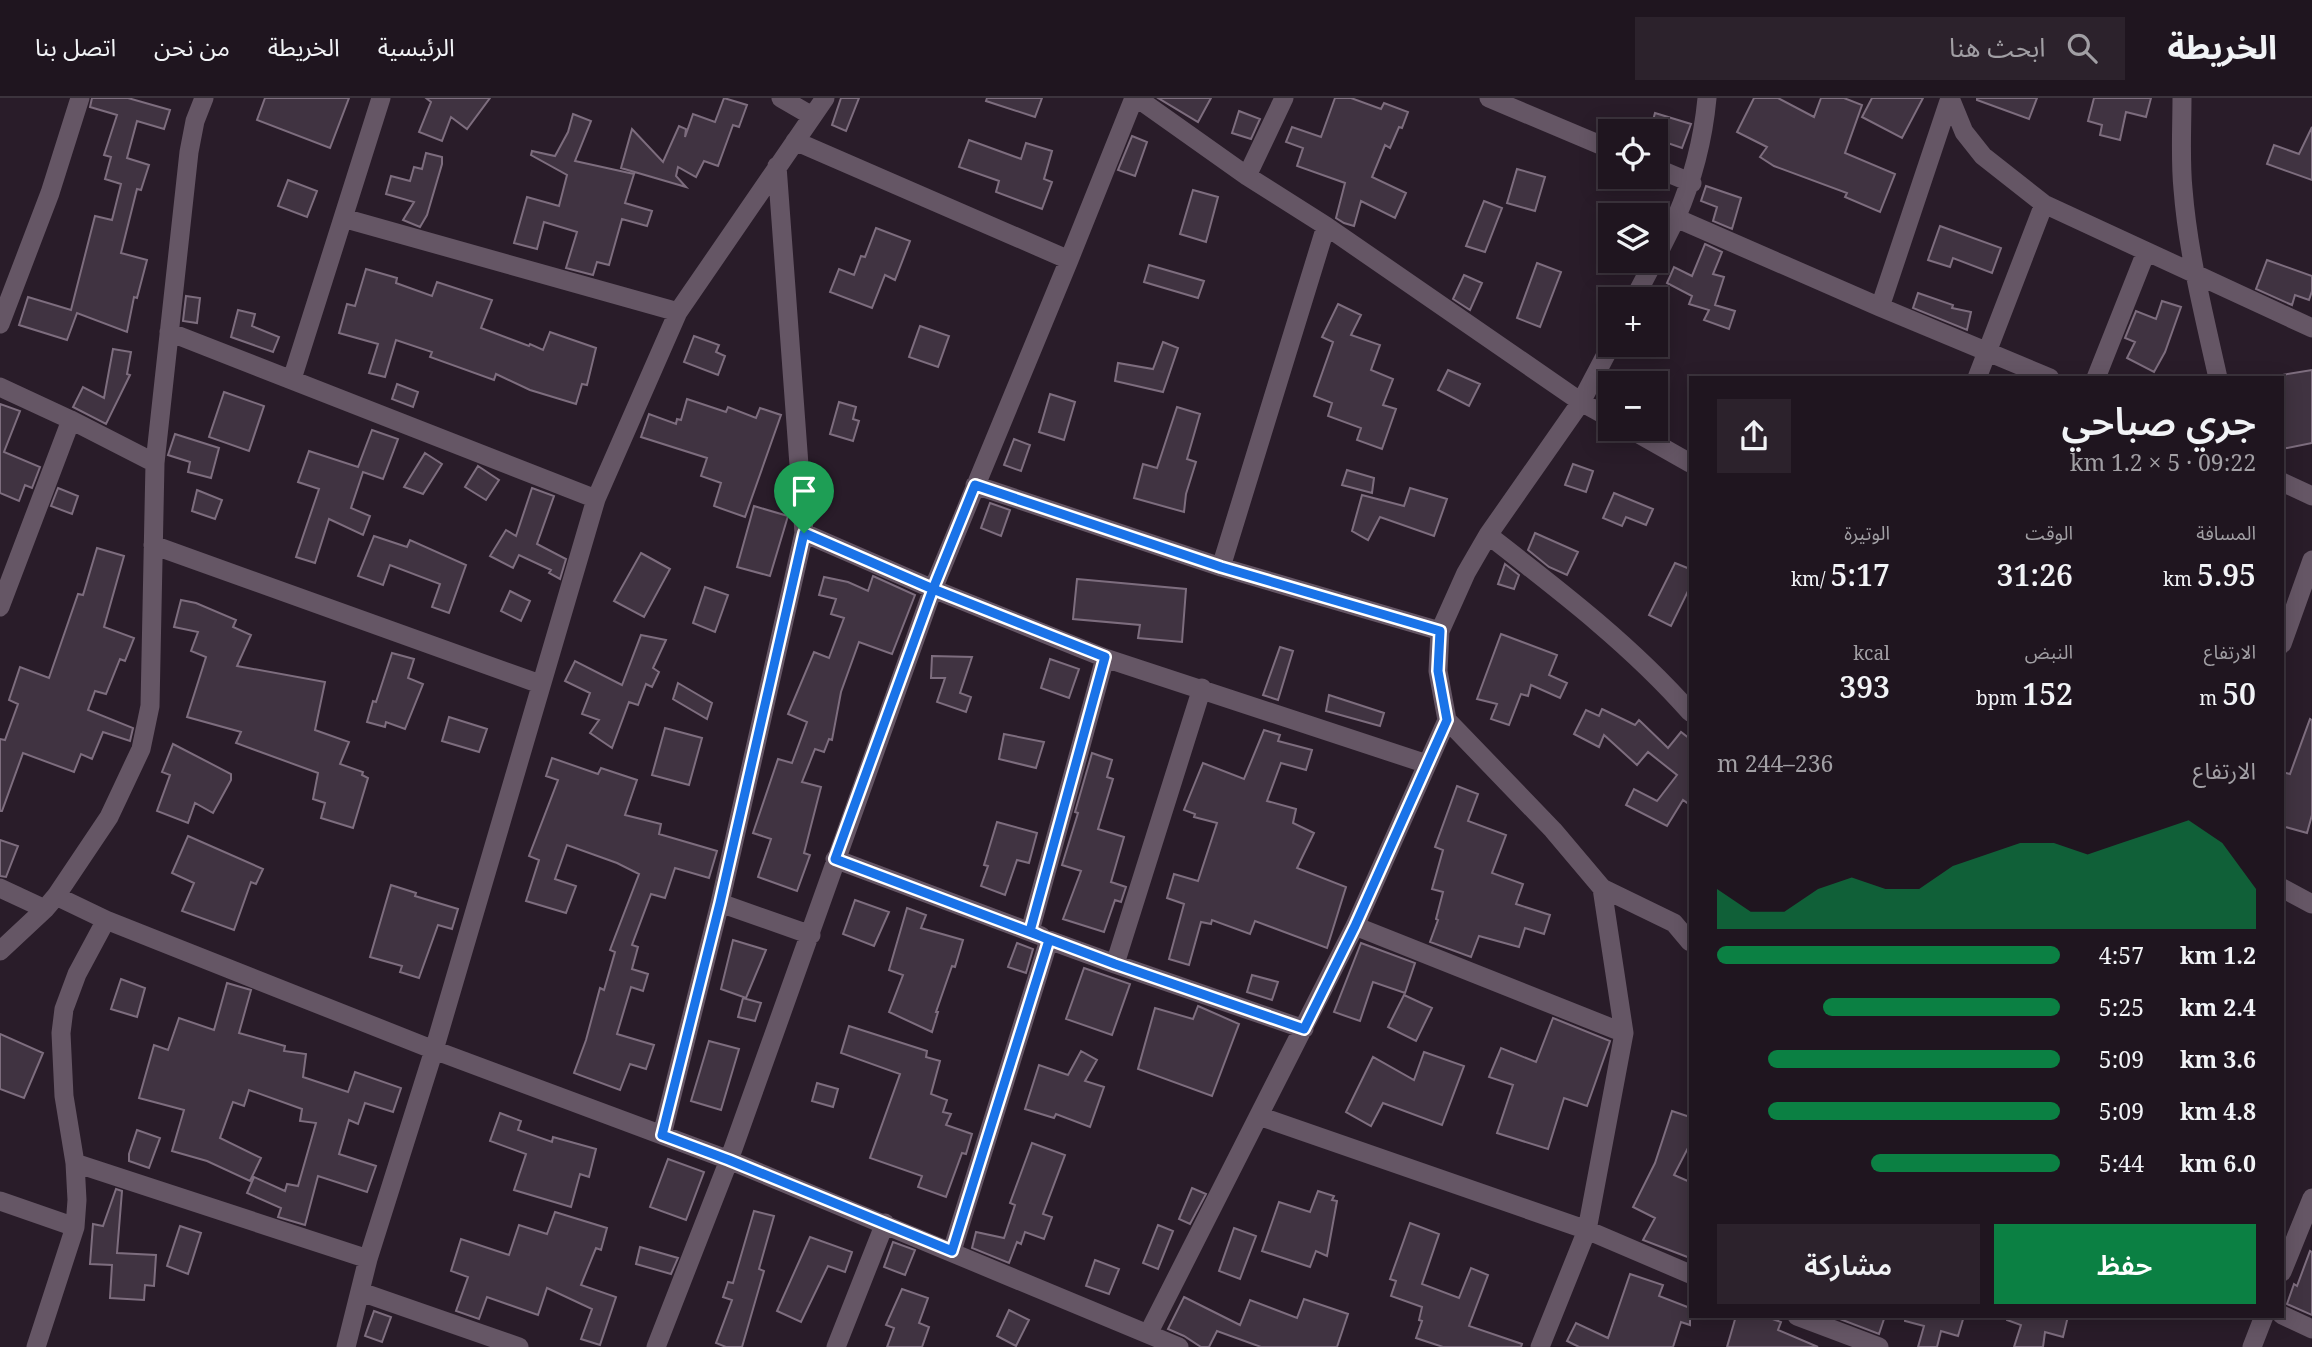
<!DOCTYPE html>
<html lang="ar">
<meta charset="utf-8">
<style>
:root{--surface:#1f151f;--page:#2c222c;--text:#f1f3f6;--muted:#a19fa4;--line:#3c343d;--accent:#0b8043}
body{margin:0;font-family:"Noto Serif","Noto Sans Arabic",serif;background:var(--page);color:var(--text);direction:rtl;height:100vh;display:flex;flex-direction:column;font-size:26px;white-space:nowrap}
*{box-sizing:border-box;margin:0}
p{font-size:23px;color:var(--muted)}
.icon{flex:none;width:38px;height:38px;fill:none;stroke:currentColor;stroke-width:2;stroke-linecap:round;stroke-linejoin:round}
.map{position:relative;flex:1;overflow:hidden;direction:ltr}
.drawer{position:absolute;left:1689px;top:278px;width:595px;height:942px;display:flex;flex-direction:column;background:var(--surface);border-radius:0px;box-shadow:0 4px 18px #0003,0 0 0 2px var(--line);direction:rtl}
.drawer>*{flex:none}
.tools{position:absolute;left:1598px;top:21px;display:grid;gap:14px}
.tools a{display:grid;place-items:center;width:70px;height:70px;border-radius:0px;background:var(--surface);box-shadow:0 4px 18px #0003,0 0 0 2px var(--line);font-size:35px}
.pin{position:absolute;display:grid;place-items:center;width:60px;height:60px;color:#fff;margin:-72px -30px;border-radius:50% 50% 50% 0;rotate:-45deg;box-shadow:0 0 7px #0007}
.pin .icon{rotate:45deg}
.round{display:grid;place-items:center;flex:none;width:74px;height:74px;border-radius:0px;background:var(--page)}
.headline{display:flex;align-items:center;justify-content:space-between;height:119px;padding:0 28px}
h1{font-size:38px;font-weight:600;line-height:52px}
.metrics{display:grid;grid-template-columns:repeat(3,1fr);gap:10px;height:119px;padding:7px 28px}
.metrics div{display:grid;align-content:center}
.metrics b{font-size:30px;font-weight:600}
.metrics small{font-size:19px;font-weight:400}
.metrics p{font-size:19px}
.chart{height:196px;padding:14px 28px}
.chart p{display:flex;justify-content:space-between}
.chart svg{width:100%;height:126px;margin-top:7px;fill:var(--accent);opacity:.7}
.cta{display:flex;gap:14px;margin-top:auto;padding:14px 28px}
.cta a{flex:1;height:80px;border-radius:0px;background:var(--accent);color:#fff;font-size:28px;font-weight:600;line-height:80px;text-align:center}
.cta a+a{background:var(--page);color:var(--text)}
ul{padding:0 28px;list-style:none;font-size:23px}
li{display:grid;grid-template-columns:112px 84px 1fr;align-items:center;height:52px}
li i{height:18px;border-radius:9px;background:var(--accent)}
header{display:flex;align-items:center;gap:42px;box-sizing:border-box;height:98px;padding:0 35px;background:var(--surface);border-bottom:2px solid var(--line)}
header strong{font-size:33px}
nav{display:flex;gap:38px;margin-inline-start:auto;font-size:24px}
.search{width:490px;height:63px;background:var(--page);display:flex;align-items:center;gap:18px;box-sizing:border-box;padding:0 24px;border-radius:0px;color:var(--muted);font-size:26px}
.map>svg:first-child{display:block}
</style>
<header>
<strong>الخريطة</strong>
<div class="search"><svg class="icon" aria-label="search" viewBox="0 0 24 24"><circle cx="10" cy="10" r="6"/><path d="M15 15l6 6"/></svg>ابحث هنا</div>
<nav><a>الرئيسية</a><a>الخريطة</a><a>من نحن</a><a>اتصل بنا</a></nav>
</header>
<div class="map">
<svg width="2312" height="1249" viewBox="0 0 2312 1249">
<rect width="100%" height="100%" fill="#291c29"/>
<path fill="#403341" stroke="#7d6d7e" stroke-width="2" d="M92 0H128L170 12 164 31 137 23 127 60 149 67 141 92 137 91 121 155 147 162 137 200 134 199 127 234 77 215 67 242 19 227 28 199 71 212 95 118 112 122 121 86 105 81 111 59 104 57 117 17 90 9Z
M265 0H349L330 50 257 22Z
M426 0H490L467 31 451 19 442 43 419 34 431 4Z
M724 0 747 7 739 29 733 27 718 68 704 63 696 79 678 69 676 78 686 89 621 70 632 31 663 64 679 28 686 31 685 39 693 16 715 24Z
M841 0H859L846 33 832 27Z
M987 0H1042L1035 19 986 3Z
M1158 0H1211L1198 24Z
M1335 0H1351L1381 11 1384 5 1408 14 1402 30 1399 29 1390 50 1385 47 1372 79 1406 95 1395 120 1361 103 1354 128 1344 125 1336 120 1345 85 1297 68 1303 50 1286 44 1292 29 1321 39Z
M1754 0H1778L1814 19 1821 0H1844L1862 7 1845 55 1895 76 1880 114 1845 99 1847 95 1774 68 1760 59 1767 49 1737 34Z
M1872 0H1923L1902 40 1862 19Z
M1977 0H2037L2029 21 1977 2Z
M2094 0H2151L2146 19 2126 14 2120 42 2100 37 2102 27 2088 23Z
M1239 13 1260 21 1251 41 1232 35Z
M1655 15 1691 26 1682 50 1656 41V33H1650Z
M573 16 591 23 575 63 634 76 625 105 652 113 647 128 622 121 609 167 597 164 593 177 566 170 577 134 544 124 537 151 514 145 527 99 559 108 567 77 531 57 532 53 555 58 568 34Z
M2312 29V82L2267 66 2274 47 2299 56Z
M1132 38 1147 44 1135 78 1118 72Z
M969 42 1021 61 1026 45 1052 53 1044 81 1052 84 1042 111 996 94 999 83 959 69Z
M426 55 442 59V66L427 117 420 129 403 122 414 104 386 96 391 78 410 83 414 69 422 71Z
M1517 71 1545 79 1535 113 1507 105Z
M288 82 317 93 307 119 278 108Z
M1706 88 1741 100 1732 131 1713 123 1717 109 1701 103Z
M1193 92 1218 99 1206 144 1180 136Z
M1484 103 1502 110 1485 154 1466 148Z
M1940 128 2001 150 1992 175 1953 160 1950 169 1928 162Z
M876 130 910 143 895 182 885 177 872 210 830 194 839 171 854 177 861 158 865 159Z
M1705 146 1722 154 1713 176 1724 179 1715 207 1735 213 1729 231 1704 222 1709 212 1689 206 1692 198 1667 185 1674 169 1692 178Z
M2267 162 2312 178V193L2309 202 2295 197 2292 207 2256 191Z
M1537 165 1561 174 1540 229 1517 220Z
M1149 167 1204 183 1198 200 1144 184Z
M366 171 397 180 396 185 432 198 437 184 492 202 481 230 529 248 530 246 543 252 550 234 596 250 587 287 582 286 576 306 530 292 496 276 494 282 430 259 432 254 396 242 385 279 369 275 378 246 339 235 347 206 355 208Z
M1464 177 1482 185 1470 212 1453 201Z
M1918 195 1953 207 1952 210 1971 214 1967 232 1913 210Z
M186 198 200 200 197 225 183 223Z
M2162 203 2181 209 2165 254 2154 274 2127 260 2135 244 2125 240 2136 213 2156 221Z
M1338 206 1361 217 1351 237 1380 247 1371 272 1393 281 1383 307 1396 311 1382 351 1357 342 1361 330 1328 318 1332 305 1314 298 1333 244 1322 239Z
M238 212 255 216 252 228 279 239 273 254 231 239Z
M920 228 949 238 938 269 909 259Z
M694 238 719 247 716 254 725 258 718 277 684 264Z
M1163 244 1178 250 1163 294 1115 283 1118 265 1153 271Z
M113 251 131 254 127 276 130 277 106 326 73 309 83 289 104 300Z
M1448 272 1480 286 1469 308 1438 292Z
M2312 272V345L2282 351V277Z
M397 286 418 294 413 309 392 301Z
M224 294 264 308 249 353 209 339Z
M1050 296 1075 304 1064 342 1039 334Z
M687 301 726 314 728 309 756 320 760 310 781 317 745 419 714 408 721 385 701 378 707 360 641 339 649 316 676 326 677 321 681 322Z
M839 304 856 309 853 321 859 323 853 343 830 336Z
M0 306 20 313 4 354 40 369 32 390 25 387 19 403 0 395Z
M1177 309 1200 316 1187 361 1196 364 1186 396 1184 414 1134 400 1143 366 1157 370Z
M372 332 398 341 383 381 363 374 351 410 370 418 363 437 329 421 315 465 296 459 319 391 298 384 309 353 358 369Z
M175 336 219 350 211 380 188 374 190 364 168 357Z
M1014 341 1030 347 1021 373 1004 367Z
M425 355 442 366 423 396 404 389Z
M1573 366 1593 373 1586 394 1565 387Z
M478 368 499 382 486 402 465 389Z
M1347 372 1374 380 1372 395 1342 387Z
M58 390 78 398 72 416 51 408Z
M532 390 554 398 537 446 566 461 560 481 549 475 551 472 519 457 513 470 490 458 506 432 516 438Z
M1410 390 1447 401 1434 438 1380 419 1368 442 1352 433 1362 397 1404 408Z
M197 392 222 402 215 421 192 413Z
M1614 395 1653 411 1646 427 1626 419 1622 428 1603 420Z
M990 405 1010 412 1001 438 981 430Z
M754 408 788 418 770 478 737 469Z
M1535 435 1578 454 1567 477 1549 469 1528 452Z
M374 438 407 449 410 442 466 467 449 515 432 509 440 486 390 467 383 487 358 478Z
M97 450 124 458 104 529 134 540 125 563 120 561 106 596 95 593 88 612 133 630 130 643 103 634 92 661 81 656 74 674 23 655 2 713H0V641L5 642 18 606 9 602 20 569 49 580 78 496 83 497Z
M641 455 670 471 644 519 614 503Z
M1675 465 1690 471V489L1671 528 1649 517Z
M1505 466 1519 477 1514 491 1498 486Z
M873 478 915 497 892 556 859 544 841 594 832 642 829 641 824 654 815 651 802 684 821 689 804 755 810 757 797 793 758 779 771 741 753 735 778 661 792 665 807 624 788 616 814 554 829 560 844 520 831 516 836 501 819 497 824 479 848 484 868 493Z
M1077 481 1186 491 1182 544 1138 540 1140 527 1073 521Z
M705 489 728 497 715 534 693 525Z
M510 493 530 503 521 523 501 513Z
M181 502 196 505 236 522 233 529 251 537 237 568 325 584 315 632 349 644 340 666 363 674 362 677 368 680 353 730 321 720 325 705 313 701 318 675 236 645 241 634 187 619 206 559 191 553 198 534 174 529Z
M1501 536 1557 557 1549 577 1567 585 1560 600 1531 587 1528 598 1521 596 1509 627 1491 621 1497 606 1477 601Z
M641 537 666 542 653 570 659 574 652 589 646 586 638 607 629 604 612 650 590 635 599 622 582 616 590 595 565 583 575 563 622 587Z
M1280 549 1293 553 1278 602 1263 597Z
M392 555 414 561 408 580 423 586 405 631 386 624 385 629 367 624 373 603 376 604Z
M932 558 972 559 960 595 971 599 966 614 937 604 945 580H931Z
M1050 561 1079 571 1069 600 1041 590Z
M678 585 712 605 707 621 673 601Z
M1329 597 1384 615 1380 628 1326 613Z
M1602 611 1635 627 1639 622 1668 650 1681 634 1690 641V707L1683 702 1667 728 1626 707 1634 691 1657 703 1677 677 1648 654 1637 667 1604 637 1599 649 1574 636 1586 612 1599 618Z
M449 619 487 631 479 654 442 643Z
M2310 621 2312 622V717L2307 735 2282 728V674L2290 676Z
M665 630 702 640 689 687 652 677Z
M1264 632 1280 637 1278 643 1312 652 1306 672 1281 665 1267 703 1296 711 1293 725 1314 735 1297 770 1346 789 1327 850 1255 823 1250 836 1212 822 1211 826 1201 824 1189 867 1169 861 1184 806 1167 800 1174 776 1198 783 1217 725 1194 719 1195 716 1184 712 1203 665 1244 681Z
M1004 636 1044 644 1036 670 999 661Z
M173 646 231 676V682L213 715 195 705 188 725 157 713 170 677 162 674Z
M1092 655 1112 662 1107 679 1113 681 1098 731 1124 739 1111 784 1126 789 1121 804 1115 802 1104 834 1063 821 1081 773 1062 767 1078 715 1075 714Z
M552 660 598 676 601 670 637 682 625 717 661 726 659 736 717 753 709 780 675 770 665 800 651 796 632 847 638 849 632 871 648 876 643 893 631 889 617 936 654 947 646 971 630 966 620 992 574 975 586 942 600 890 604 892 615 854 610 852 639 776 617 765 567 747 555 781 576 788 566 815 526 803 539 762 529 758 558 682 546 678Z
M1457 688 1478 696 1468 723 1506 737 1492 775 1523 786 1516 806 1550 817 1544 836 1525 830 1519 849 1479 838 1471 859 1430 844 1438 822 1436 821 1443 794 1432 791 1443 752 1435 749Z
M997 724 1037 735 1029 765 1017 762 1005 797 981 788 988 768 984 767Z
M188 738 263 771 256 786 251 784 234 832 182 813 194 785 172 775Z
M0 742 18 748 6 779 0 778Z
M391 787 416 795 415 798 458 811 452 831 438 827 419 880 400 874 402 868 370 859Z
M855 802 889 814 874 848 843 836Z
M907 810 926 817 921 830 963 842 955 869 952 868 936 914H938L932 934 889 914 903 877 889 872Z
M733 842 766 852 746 900 721 891Z
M1017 845 1033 851 1026 875 1008 869Z
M1361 845 1415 865 1405 895 1373 884 1360 923 1334 914Z
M1084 870 1130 886 1112 937 1066 921Z
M1252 877 1278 884 1272 902 1247 894Z
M121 881 145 890 137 919 111 911Z
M227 885 251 892 239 935 285 948 284 953 306 956 303 979 348 994 355 974 401 990 393 1014 365 1005 358 1026 349 1022 339 1056 376 1068 367 1094 318 1078 305 1127 278 1119 281 1110 247 1095 254 1079 285 1093 287 1086 298 1088 316 1025 300 1023 302 1011 249 992 244 1008 233 1004 220 1040 261 1060 250 1083 207 1063 172 1053 184 1012 139 1000 154 947 168 952 179 920 214 932Z
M1404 897 1432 910 1416 943 1388 929Z
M743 900 761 905 755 923 738 919Z
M1198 908 1239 926 1212 998 1138 971 1155 910 1193 921Z
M1553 920 1610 943 1587 1008 1564 1000 1548 1051 1497 1035 1513 987 1489 979 1501 950 1536 964Z
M849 928 927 953 926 959 940 963 931 996 947 1002 943 1014 951 1016 946 1027 972 1036 966 1056 962 1055 946 1099 918 1089 922 1078 870 1060 900 976 841 955Z
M0 936 43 955 24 1000 0 991Z
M709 943 739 951 721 1012 691 1003Z
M1081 953 1097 962 1085 983 1104 989 1090 1029 1056 1016 1054 1020 1025 1011 1039 967 1068 977Z
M1424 954 1464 968 1442 1027 1383 1005 1371 1028 1346 1014 1373 959 1414 982Z
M817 985 838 991 833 1009 812 1003Z
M1672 1013 1690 1019V1046L1674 1077 1690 1084V1160L1643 1142 1655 1120 1633 1109 1655 1065Z
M500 1015 521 1023 518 1032 552 1044 553 1039 596 1051 589 1079 580 1076 571 1109 514 1092 526 1056 490 1043Z
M137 1032 160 1040 149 1070 129 1063V1056Z
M1032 1045 1065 1057 1043 1116 1052 1119 1044 1141 1025 1134 1021 1146 1017 1144 1009 1165 972 1150 976 1134 1004 1140 1015 1107 1010 1105Z
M668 1061 704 1074 686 1122 650 1109Z
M1192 1090 1206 1096 1190 1126 1179 1121Z
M116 1091 122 1093 117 1155 156 1157 154 1188 145 1187 144 1202 110 1200 112 1167 90 1166 93 1126 103 1128Z
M1318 1093 1334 1098 1332 1102 1337 1103 1327 1158 1316 1153 1310 1169 1262 1153 1279 1104 1310 1114Z
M754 1113 774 1118 759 1171 764 1173 742 1249H726L716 1245 732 1202 723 1199 728 1184 733 1185Z
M555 1114 607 1130 601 1152 596 1150 581 1187 616 1199 600 1247 581 1241 592 1211 547 1190 538 1217 487 1199 479 1221 456 1213 468 1179 451 1173 461 1141 509 1157 519 1127 547 1136Z
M1410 1125 1439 1136 1422 1186 1459 1200 1471 1170 1488 1177 1469 1228 1522 1246 1521 1249H1443L1416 1240 1422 1223 1419 1222 1422 1209 1391 1198 1396 1183 1390 1181Z
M1158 1127 1173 1133 1158 1171 1143 1165Z
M180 1128 201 1135 188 1176 167 1168Z
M1234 1130 1256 1138 1240 1181 1219 1173Z
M810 1139 852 1154 845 1174 828 1168 801 1224 777 1213Z
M893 1144 915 1152 905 1177 884 1169Z
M640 1149 678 1160 671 1176 636 1166Z
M2310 1153 2312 1154V1217L2287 1206 2294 1186 2297 1188Z
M1095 1162 1119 1171 1109 1196 1086 1188Z
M1630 1176 1663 1187 1659 1198 1690 1210V1227L1681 1224 1673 1249H1579L1567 1243 1576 1225 1608 1240Z
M902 1191 928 1200 919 1225 929 1229 922 1249H887L894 1230 886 1227Z
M1184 1199 1240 1227 1250 1202 1297 1220 1304 1201 1348 1216 1337 1249H1261L1217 1233 1209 1249H1201L1184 1238 1168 1231Z
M1009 1212 1029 1222 1016 1248 997 1238Z
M374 1213 391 1219 382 1244 365 1238Z
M1736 1218H1764L1781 1224 1778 1232 1818 1249H1727Z
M1832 1218H1885L1879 1236Z
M1905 1218H1964L1958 1238 1941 1233 1937 1249H1918L1924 1228 1905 1223Z
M2007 1218H2068L2063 1239 2045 1234 2043 1249H2014L2021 1227 2007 1222Z"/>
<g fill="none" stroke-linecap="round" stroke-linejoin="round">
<path stroke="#655665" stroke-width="19" d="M781 0 812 18
M1137 0 1247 78 1326 128 1581 304 1610 320
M1489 0 1610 51
M1950 0 1964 34 1983 58 2044 106 2312 230
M2182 0C2182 30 2180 61 2183 91 2188 155 2204 217 2218 280
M795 43 1069 162
M1656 70 1692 85
M1247 78 1284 0
M343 120 678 214
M1676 120C1693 81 1703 43 1707 0
M1326 128 1221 469 1440 533
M1656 160 1676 120 1880 209 2050 280
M1634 201 1654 163
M1880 209 1950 0
M0 226 50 95 80 0
M169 234 596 401
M1611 247 1581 304 1488 437C1559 492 1631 547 1690 614
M1977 280 2044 106
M2096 280 2146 154
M292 281 381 0
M0 289 71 322 155 365
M1630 331 1690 365
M2282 384 2312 398
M975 387 1221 469
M804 435 933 491 1105 560 1427 666
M1488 437 1466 475 1440 533 1438 573 1447 622 1553 732 1602 790 1674 825 1690 844
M153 447 540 586
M0 509 71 322
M2282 546 2312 462
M835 761 1041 838
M0 790 45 811
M2282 790 2312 806
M56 798 106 822 434 952 729 1062 1179 1249
M720 805 811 837
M1355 828 1624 935
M1030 833 1105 560
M0 853 45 811 56 798 109 719 141 651 150 608 155 365 189 54 195 23 204 0
M1115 866 1304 931
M1259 1018 1587 1132 1624 935 1602 790
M662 1037 720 805 804 435 777 68
M75 1065 368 1161
M0 1103 75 1129
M952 1153 1049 842 1115 866 1202 590
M2282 1174 2312 1100
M361 1194 519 1249
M2282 1217 2312 1231
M1797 1218 1879 1249
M1148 1236 1355 828 1447 622
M36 1249 75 1129 77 1102 75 1065 64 998 61 935 64 911 77 876 106 822
M346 1249 368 1161 434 952 596 401 678 214 825 0
M656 1249 729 1062 933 491 1069 162 1134 0
M836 1249 885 1125
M1540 1249 1587 1132 1690 1176
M2252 1249 2264 1218"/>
</g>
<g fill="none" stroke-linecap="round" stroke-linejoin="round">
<g stroke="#fff" stroke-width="14">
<path id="route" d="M804 435 720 805 662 1037 729 1062 952 1153 1049 842 1030 833 1105 559 933 491 975 387 1221 469 1440 533 1438 573 1447 622 1355 828 1304 931 1115 866 835 761 933 491 804 435"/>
</g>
<use href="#route" stroke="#1a73e8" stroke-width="9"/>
</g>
</svg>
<div class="tools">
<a><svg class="icon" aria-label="locate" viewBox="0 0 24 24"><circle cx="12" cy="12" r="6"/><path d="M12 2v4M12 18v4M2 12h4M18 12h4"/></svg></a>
<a><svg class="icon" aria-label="layers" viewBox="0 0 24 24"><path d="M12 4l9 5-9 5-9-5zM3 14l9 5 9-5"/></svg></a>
<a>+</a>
<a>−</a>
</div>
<div class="pin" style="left:804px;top:435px;background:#1e9e55"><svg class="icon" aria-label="arrive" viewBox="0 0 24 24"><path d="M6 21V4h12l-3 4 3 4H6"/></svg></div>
<section class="drawer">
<div class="headline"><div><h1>جري صباحي</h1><p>09:22 · 5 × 1.2 km</p></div><a class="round"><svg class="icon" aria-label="share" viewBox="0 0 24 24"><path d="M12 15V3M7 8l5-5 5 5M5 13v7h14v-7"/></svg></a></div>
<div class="metrics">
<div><p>المسافة</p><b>5.95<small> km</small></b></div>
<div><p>الوقت</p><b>31:26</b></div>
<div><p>الوتيرة</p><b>5:17<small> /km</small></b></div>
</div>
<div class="metrics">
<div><p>الارتفاع</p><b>50<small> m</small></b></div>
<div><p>النبض</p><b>152<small> bpm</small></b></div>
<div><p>kcal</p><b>393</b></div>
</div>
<div class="chart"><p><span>الارتفاع</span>236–244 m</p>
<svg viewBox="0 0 160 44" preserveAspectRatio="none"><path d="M0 44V30L10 38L20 38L30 30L40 26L50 30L60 30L70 22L80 18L90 14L100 14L110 18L120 14L130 10L140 6L150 14L160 30V44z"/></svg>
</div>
<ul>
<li><b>1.2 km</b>4:57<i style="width:100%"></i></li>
<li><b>2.4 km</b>5:25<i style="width:69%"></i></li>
<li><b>3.6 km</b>5:09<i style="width:85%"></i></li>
<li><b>4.8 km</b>5:09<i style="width:85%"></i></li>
<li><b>6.0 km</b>5:44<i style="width:55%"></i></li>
</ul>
<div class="cta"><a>حفظ</a><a>مشاركة</a></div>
</section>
</div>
